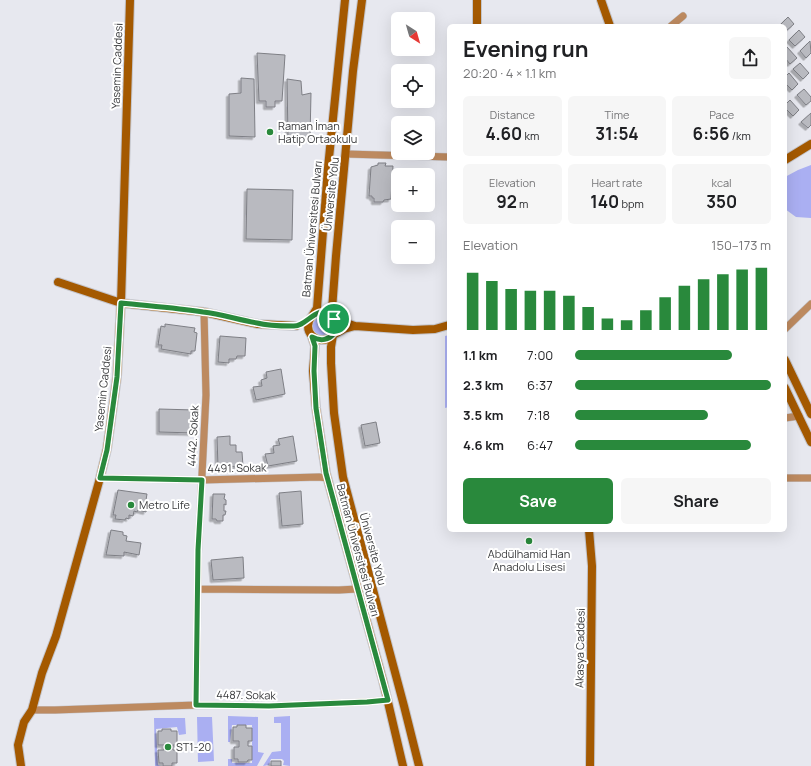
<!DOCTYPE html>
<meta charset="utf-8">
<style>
:root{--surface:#fff;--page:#f6f6f6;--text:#202124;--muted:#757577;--accent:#29893c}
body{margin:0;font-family:Manrope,sans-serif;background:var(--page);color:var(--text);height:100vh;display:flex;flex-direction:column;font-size:15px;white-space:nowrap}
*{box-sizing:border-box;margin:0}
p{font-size:13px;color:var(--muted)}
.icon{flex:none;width:22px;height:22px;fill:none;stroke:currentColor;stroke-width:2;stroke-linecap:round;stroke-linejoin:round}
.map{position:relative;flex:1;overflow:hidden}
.drawer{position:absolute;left:447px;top:24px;width:340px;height:508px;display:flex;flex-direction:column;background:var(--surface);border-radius:6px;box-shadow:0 4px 16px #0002}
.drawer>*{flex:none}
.needle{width:26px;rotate:143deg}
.tools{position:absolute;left:391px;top:12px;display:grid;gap:8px}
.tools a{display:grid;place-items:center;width:44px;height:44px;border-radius:6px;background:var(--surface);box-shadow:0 4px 16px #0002;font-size:20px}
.pin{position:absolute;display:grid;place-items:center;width:34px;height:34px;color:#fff;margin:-17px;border:2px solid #fff;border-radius:50%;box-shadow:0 1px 4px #0007}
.round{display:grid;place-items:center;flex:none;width:42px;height:42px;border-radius:6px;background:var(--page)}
.summary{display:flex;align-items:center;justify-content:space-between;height:68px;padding:0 16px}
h1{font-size:22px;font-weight:700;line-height:30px}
.stats{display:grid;grid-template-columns:repeat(3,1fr);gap:6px;height:68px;padding:4px 16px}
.stats div{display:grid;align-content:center;border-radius:6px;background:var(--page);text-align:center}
.stats b{font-size:17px;font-weight:700}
.stats small{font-size:11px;font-weight:400}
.stats p{font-size:11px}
.chart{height:112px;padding:8px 16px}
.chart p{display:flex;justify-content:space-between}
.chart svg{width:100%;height:72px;margin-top:4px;stroke:var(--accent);stroke-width:6}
.cta{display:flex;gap:8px;margin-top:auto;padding:8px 16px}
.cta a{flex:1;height:46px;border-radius:6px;background:var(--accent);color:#fff;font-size:16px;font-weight:700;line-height:46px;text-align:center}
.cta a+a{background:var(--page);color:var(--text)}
ul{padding:0 16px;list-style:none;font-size:13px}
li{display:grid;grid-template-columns:64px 48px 1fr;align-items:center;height:30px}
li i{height:10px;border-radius:5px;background:var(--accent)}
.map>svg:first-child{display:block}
</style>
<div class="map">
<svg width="811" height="766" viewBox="0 0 811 766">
<defs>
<filter id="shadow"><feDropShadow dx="-2.5" dy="2.5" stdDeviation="0" flood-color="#0004"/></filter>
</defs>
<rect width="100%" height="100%" fill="#e7e8ef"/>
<path fill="#aaaff2" d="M811 165V218L796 217 785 209V177L798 170Z
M312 326a10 10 0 1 1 20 0a10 10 0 1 1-20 0Z
M449 335V407L445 408V336Z
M228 716 258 717V752L264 753 257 766H228V759H232V763H252V725H232L230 742H228Z
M290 716V766L283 765 284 761 282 759H271L269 765 263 766 272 752 281 751V723H274V717Z
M197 717H212L214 761 198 762Z
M154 718H185L186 734 179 735 177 727 156 729 158 765 161 766H155Z"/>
<path fill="#b9bac0" stroke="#7e7f85" filter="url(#shadow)" d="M788 17 794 24 785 32V26H779Z
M799 30 805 37 795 46 789 40Z
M810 41 811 53 806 58 800 51Z
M787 47 797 58 790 64 785 58V49Z
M257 53 285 55 282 101H275V107H266V101H259Z
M800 63 809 73 803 79 793 69Z
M789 73 798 84 792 90 785 83V77Z
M241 78 254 79 255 137 229 136V94L241 93Z
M287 79 301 81 302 95 311 93 310 139 288 138Z
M804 89 811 97V101L806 105 797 95Z
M790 100 799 110 793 116 785 108V105Z
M811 113V125L808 128 801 122Z
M378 163H386L385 166H393L391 199 384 200 383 202H374V198H372V196H369L371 167 378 165Z
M247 189 293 190 292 240 246 239Z
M165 324 195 328 194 332 197 333 195 351H191V354L161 349 162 345H158L161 326 165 327Z
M220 336 246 338 245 356H237L236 359H229V363L218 362Z
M281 369 285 394 256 400 253 387 262 386 261 380 267 378 266 372Z
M159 409 195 410V433L159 432Z
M376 422 380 443 365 446 361 425Z
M230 436V445H236V452H242L243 466 218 467 217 437Z
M293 436 297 461 268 466 265 454 274 453 273 446 280 445 278 439Z
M118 490 147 494 146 500H148L146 512 138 510 137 512 134 511 133 516 129 515V519L126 518 125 520 115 519 116 515H113Z
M301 491 303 524 282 526 279 493Z
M213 494H225L224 499 226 500V505L224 504V511H226L225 515H223V521H217L216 519H212Z
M111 530 123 532V535L127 536 126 541 141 543 139 555 124 552V556L106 555Z
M243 557 244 578 213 580 211 560Z
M237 725H246V728H252V741H248V746H252V760H248L247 762H238V759H234V747H239V741H233V727H237Z
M162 729H171V731H177V745H173V750H177V763H172V766H163V763H159L158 750H164V745H158V731H162Z
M271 761H281V766H271Z"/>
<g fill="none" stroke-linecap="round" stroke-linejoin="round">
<g stroke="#c4c5cb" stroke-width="8">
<path id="street" d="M671 26 683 16
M346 154 449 157
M785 329 811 304
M785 418 799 416
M100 478 202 480 319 477 327 478
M785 478H811
M198 589 339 590 357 589
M196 705 198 554 206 395 204 312
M32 710H55L196 705 269 706 367 702 388 700"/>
</g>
<g stroke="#c4c5cb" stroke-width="10">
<path id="secondary" d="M362 0 353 71 336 256 332 310 334 319 355 326 413 330 435 329 449 325
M477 0V26
M601 0 610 26
M785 160 811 144
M58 282 121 303 204 312 258 324 296 326
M308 326a14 14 0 1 1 28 0a14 14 0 1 1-28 0Z
M312 316 317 308 328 168 345 0
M355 326 344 329 333 335 331 347V363L334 413 343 477 404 706 419 766
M312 337 315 346 313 371 316 408 326 473 383 681 403 766
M785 360 811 414
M785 388 811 442
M589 530 592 566 590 766
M21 766 18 745 24 722 32 710 42 673 56 636 100 478 107 449 117 377 121 303 130 0"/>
</g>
<use href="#street" stroke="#bd8a60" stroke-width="7"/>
<use href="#secondary" stroke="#a45900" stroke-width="8"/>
</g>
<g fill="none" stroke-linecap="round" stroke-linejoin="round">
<g stroke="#fff" stroke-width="8">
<path id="route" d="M121 303C149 306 176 308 203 312 221 314 239 320 257 323 268 326 281 326 293 326 307 327 316 304 331 315 345 326 330 347 312 337L315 346 314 371 316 408 326 473 388 700 367 702 269 706 196 705 198 550 202 480 100 478 107 450 117 377Z"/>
</g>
<use href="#route" stroke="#29893c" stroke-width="5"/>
</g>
<g fill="#29893c" stroke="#fff" stroke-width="1.5">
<circle cx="270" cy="132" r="4"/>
<circle cx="131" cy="505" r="4"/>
<circle cx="529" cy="541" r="4"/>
<circle cx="168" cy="747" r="4"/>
</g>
<g text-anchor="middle" stroke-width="4" stroke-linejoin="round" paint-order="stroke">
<g font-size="11" fill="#393a3c" stroke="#fff">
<text transform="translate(117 66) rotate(-88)" y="4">Yasemin Caddesi</text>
<text transform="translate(331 194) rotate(-84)" y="4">Üniversite Yolu</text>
<text transform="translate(312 229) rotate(-85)" y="4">Batman Üniversitesi Bulvarı</text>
<text transform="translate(103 389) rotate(-84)" y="4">Yasemin Caddesi</text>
<text transform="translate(193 436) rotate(-87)" y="4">4442. Sokak</text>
<text transform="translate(237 468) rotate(-1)" y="4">4491. Sokak</text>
<text transform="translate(373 549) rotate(75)" y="4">Üniversite Yolu</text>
<text transform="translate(358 550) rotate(75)" y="4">Batman Üniversitesi Bulvarı</text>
<text transform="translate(580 648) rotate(-89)" y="4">Akasya Caddesi</text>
<text transform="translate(246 695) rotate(1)" y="4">4487. Sokak</text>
</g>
<g font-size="11" fill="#393a3c" stroke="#fff" text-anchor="start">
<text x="278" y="130">Raman İman<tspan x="278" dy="13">Hatip Ortaokulu</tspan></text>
<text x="139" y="509">Metro Life</text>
<text x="529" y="558" text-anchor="middle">Abdülhamid Han<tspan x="529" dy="13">Anadolu Lisesi</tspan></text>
<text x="176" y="751">ST1-20</text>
</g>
</g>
</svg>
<div class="tools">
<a><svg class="needle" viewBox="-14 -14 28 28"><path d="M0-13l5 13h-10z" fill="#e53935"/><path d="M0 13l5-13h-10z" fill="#757577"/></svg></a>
<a><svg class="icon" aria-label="locate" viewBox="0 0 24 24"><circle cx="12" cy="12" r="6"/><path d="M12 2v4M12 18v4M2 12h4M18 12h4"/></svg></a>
<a><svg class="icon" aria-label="layers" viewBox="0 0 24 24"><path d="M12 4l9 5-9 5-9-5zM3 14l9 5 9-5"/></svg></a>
<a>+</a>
<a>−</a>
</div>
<div class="pin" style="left:334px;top:319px;background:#1e9e55"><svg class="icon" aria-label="arrive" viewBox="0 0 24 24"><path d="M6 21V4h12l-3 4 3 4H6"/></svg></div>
<section class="drawer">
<div class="summary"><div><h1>Evening run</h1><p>20:20 · 4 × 1.1 km</p></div><a class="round"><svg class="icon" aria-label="share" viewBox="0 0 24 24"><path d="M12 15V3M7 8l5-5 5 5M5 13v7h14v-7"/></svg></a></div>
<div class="stats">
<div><p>Distance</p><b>4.60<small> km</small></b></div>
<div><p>Time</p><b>31:54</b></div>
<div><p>Pace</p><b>6:56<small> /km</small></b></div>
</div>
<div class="stats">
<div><p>Elevation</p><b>92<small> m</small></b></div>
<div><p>Heart rate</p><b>140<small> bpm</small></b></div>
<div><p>kcal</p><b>350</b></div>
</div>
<div class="chart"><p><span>Elevation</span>150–173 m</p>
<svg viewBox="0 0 160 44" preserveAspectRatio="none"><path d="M5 44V9M15 44V14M25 44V19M35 44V20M45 44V20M55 44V23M65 44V30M75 44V37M85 44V38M95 44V32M105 44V24M115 44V17M125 44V13M135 44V10M145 44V7M155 44V6"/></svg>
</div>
<ul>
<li><b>1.1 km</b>7:00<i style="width:80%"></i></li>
<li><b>2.3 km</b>6:37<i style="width:100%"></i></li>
<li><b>3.5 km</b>7:18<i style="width:68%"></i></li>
<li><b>4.6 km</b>6:47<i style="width:90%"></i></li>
</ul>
<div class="cta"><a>Save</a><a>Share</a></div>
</section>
</div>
